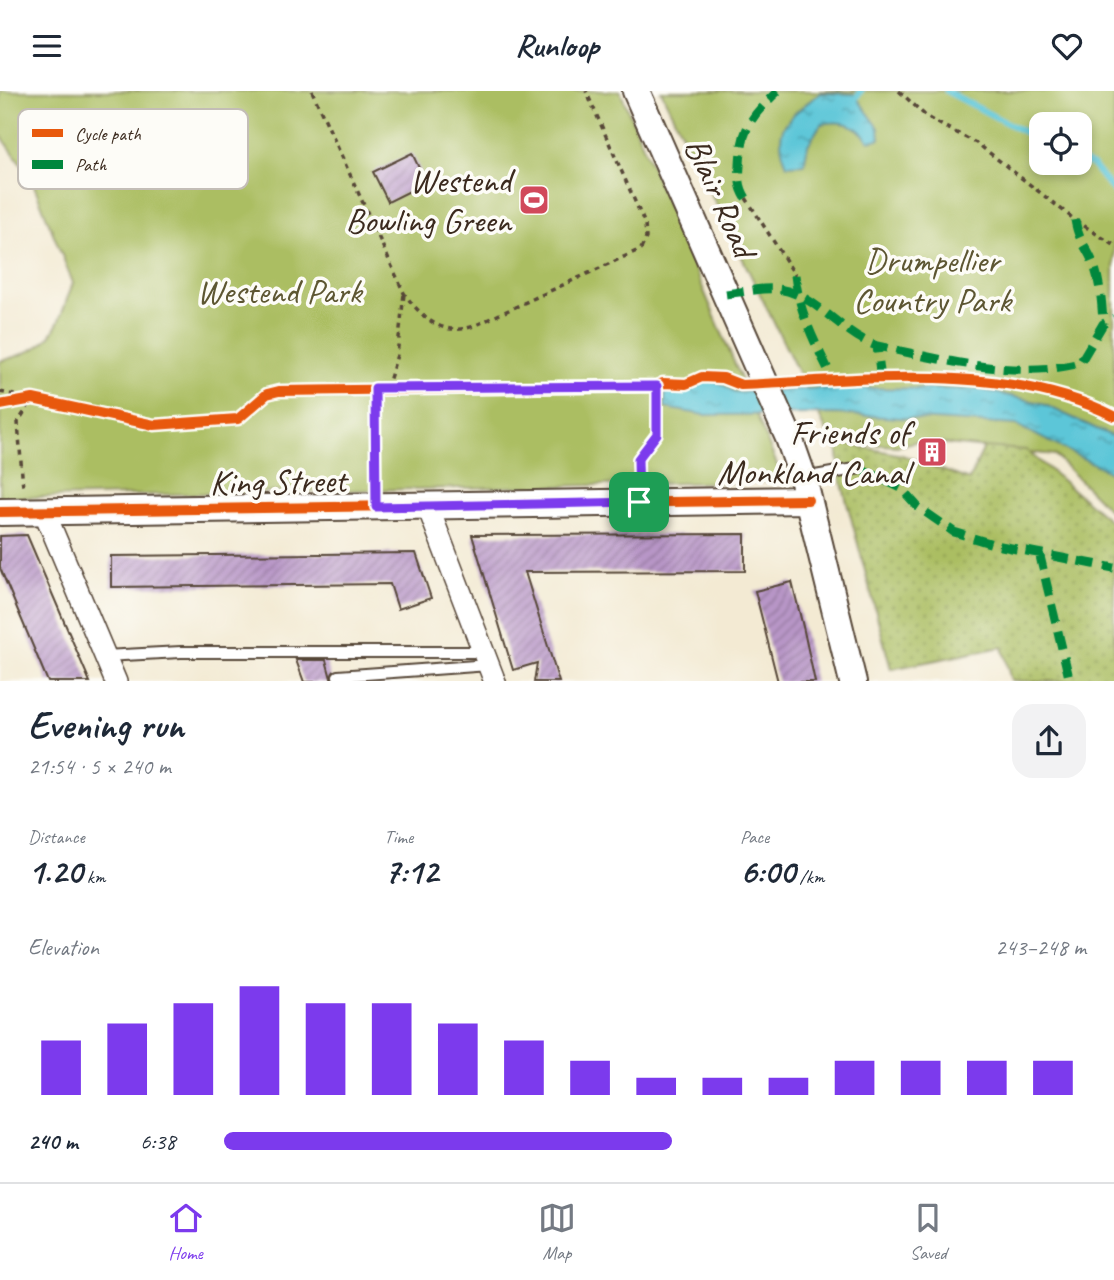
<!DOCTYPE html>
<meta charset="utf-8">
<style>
:root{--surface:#fff;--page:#f2f2f3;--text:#1f2937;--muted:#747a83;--line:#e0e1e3;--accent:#7c3aed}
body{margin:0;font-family:Caveat,sans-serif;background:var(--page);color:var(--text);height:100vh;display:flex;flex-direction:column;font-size:26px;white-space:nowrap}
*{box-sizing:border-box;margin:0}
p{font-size:23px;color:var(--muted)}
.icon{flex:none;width:38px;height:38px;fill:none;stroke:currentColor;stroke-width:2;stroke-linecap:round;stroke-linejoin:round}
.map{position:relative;height:590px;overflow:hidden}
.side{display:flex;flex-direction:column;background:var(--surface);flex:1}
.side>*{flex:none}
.tools{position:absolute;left:1029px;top:21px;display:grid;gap:14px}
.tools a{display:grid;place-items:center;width:63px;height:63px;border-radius:14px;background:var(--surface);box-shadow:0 4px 10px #0003;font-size:35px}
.pin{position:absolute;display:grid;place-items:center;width:60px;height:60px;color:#fff;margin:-30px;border-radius:14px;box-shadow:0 4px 10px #0006}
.round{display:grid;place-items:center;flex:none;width:74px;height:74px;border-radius:21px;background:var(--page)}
.summary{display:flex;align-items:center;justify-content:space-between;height:119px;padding:0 28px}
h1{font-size:38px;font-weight:600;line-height:52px}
.stats{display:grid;grid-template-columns:repeat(3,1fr);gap:10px;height:119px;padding:7px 28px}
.stats div{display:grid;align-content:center}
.stats b{font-size:35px;font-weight:600}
.stats small{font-size:19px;font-weight:400}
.stats p{font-size:19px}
.chart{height:196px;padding:14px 28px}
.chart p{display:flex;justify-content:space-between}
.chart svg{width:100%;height:126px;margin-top:7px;stroke:var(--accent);stroke-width:6}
ul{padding:0 28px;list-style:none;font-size:23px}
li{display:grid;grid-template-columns:112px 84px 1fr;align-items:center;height:52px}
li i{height:18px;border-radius:9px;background:var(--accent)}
header{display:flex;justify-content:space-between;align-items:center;height:91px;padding:0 28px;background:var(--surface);font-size:32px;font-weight:600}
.menu{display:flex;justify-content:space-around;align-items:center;height:98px;border-top:2px solid var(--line);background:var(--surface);font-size:19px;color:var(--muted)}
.menu a{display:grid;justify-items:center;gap:4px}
.menu .on{color:var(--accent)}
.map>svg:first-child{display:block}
</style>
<header><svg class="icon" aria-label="menu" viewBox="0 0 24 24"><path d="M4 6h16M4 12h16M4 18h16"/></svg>Runloop<svg class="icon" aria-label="heart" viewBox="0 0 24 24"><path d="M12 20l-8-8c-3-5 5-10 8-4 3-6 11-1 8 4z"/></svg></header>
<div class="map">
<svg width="1114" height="591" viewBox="0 0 1114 591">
<defs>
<pattern id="garden-dots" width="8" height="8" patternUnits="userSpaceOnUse" patternTransform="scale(1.75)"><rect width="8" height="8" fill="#abbe62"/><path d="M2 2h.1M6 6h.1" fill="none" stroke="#8c9b50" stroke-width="1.8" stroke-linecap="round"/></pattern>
<pattern id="water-ripples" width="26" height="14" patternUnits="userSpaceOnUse" patternTransform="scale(1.75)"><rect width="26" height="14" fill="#5cc6d8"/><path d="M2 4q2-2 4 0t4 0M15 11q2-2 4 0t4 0" fill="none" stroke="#4da1af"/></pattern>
<pattern id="building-hatch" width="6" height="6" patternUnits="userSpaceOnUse" patternTransform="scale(1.75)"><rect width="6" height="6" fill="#b896c7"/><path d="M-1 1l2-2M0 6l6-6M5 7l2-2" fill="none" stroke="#977ba1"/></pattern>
</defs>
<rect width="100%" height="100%" fill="#fdfcf7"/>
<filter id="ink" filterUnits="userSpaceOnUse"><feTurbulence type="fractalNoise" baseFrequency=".0143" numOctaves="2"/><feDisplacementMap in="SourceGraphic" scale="14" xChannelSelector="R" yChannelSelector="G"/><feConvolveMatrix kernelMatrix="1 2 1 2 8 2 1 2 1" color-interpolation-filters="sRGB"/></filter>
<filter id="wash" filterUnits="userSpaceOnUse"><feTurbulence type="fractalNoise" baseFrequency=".00686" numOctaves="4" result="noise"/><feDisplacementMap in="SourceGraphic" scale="28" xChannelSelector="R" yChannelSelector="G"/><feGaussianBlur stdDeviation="1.57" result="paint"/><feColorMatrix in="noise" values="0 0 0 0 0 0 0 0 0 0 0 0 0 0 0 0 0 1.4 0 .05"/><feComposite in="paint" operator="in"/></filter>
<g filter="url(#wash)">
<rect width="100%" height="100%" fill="#f3ead3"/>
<path fill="#abbe62" stroke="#737440" stroke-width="2" fill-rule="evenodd" d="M0 0H620L784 390 0 407V270C56 256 54 242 73 192L31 87 0 43Z
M661 0H1114V424L1055 364 918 350 898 355 832 351ZM1041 33H1080V72H1041Z"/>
<path fill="url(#garden-dots)" stroke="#737440" stroke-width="2" d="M837 351 902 364 969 389 984 356 1026 359 1114 433V590H1011L1002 556 891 578 840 385Z"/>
<path fill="url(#water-ripples)" stroke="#4c787b" stroke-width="2" d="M820 2 854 3 879 37 880 48 869 50C856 32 842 29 821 33L808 54 804 73 787 74C770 35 791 25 820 2Z
M703 289 717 290 735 301 821 297 979 298 1041 312 1114 346V383L1016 334 834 323 705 324 665 317V294L688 297Z"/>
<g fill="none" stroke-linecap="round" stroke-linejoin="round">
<path stroke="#5cc6d8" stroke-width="6" d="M946 0 1041 50
M856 7 861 0
M1080 69 1093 75 1114 101"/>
</g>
<g id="blocks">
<path fill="url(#building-hatch)" d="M412 62 426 92 388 111 373 81Z
M745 443V480L525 481 559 591H534L537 572 513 579 472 444Z
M27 444 90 591H48L0 477V445Z
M416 462 431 507 398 518 390 493 111 496V465Z
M792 491 804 540 815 591H778L755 500Z
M296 569H326L332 591H304Z"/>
</g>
</g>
<g filter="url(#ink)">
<use href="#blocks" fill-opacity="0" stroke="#574739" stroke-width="2"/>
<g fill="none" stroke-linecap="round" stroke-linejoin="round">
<g stroke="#574739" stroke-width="14">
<path id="service" d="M804 387 860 377
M104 565 181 561H485
M340 591 338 585 489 574"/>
</g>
<g stroke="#574739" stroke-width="24">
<path id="minor" d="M428 416 495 591
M44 420 116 591"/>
</g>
<g stroke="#574739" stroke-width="30">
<path id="tertiary" d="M636 0 789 347 803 387 853 591
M0 421 808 409"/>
</g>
<path stroke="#574739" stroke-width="3.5" stroke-dasharray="5 5" stroke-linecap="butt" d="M312 0 404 202C422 227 442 246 474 235L641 158 646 147 645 133 586 0
M899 0 928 27 978 53 1075 129 1114 154
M746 107 795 184
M375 297 376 393
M387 297 397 264 404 203
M0 301 33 308 18 331 23 397
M638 387V368L657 343V295"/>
<use href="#service" stroke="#fff" stroke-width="10"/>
<use href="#minor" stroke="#fff" stroke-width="21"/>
<use href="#tertiary" stroke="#fff" stroke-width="26"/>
<path stroke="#00873e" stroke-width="9" stroke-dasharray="18 9" stroke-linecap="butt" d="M746 107C739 96 739 88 740 75 741 38 751 25 778 0
M1075 129C1078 146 1082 150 1090 165 1100 185 1102 211 1103 233
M795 184C799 223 817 256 834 290
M726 203C742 201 761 197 776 198 813 200 841 243 877 255
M881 289 877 255C941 268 1015 289 1080 272L1103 233 1114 227
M860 377 901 397 918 416 954 441 996 454 1114 477
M1039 461 1070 591"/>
<g stroke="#fdfcf7" stroke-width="15">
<path id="cycleway" d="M0 314 33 308 154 334 238 328 267 303 279 300 657 295 663 292 686 293 702 286 723 287 741 294C858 289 1007 270 1114 325
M0 421 808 409"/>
</g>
<use href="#cycleway" stroke="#e8590c" stroke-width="10"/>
</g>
</g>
<g fill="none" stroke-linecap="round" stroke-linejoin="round" filter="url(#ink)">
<g stroke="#fff" stroke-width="14">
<path id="route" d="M657 295V343L638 368 639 411 376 416 375 297Z"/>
</g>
<use href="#route" stroke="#7c3aed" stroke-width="9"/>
</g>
<defs>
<g id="stadium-square" transform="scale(1.575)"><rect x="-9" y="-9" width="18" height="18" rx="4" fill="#d1495b" stroke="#fdfcf7"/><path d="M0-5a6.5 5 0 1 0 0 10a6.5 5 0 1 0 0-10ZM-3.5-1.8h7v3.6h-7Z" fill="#fff"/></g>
<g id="building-square" transform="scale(1.575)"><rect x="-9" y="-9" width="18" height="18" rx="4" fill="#d1495b" stroke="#fdfcf7"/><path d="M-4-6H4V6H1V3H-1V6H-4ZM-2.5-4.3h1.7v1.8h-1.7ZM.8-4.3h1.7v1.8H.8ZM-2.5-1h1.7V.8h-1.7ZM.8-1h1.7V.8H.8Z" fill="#fff"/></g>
</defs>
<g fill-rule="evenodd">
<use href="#stadium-square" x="534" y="109"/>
<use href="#building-square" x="932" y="361"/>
</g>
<g text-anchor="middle" stroke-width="7" stroke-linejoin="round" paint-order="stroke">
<g font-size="35" fill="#3b2a1e" stroke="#fdfcf7" text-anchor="end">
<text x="511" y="101">Westend<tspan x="511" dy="40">Bowling Green</tspan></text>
<text x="909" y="353">Friends of<tspan x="909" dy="40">Monkland Canal</tspan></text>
</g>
<g font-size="35" fill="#3b2a1e" stroke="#fdfcf7">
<text transform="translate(721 106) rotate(66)" y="12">Blair Road</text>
<text transform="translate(278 390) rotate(-1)" y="12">King Street</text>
</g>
<g font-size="35" fill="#5d5632" stroke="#fdfcf7">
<text x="932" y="181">Drumpellier<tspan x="932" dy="40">Country Park</tspan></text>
<text x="279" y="212">Westend Park</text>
</g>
</g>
<rect x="18" y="18" width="230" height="80" rx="10" fill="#fdfcf7" stroke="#c3bdb6" stroke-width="2"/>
<rect x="32" y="38" width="31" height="8" fill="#e8590c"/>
<rect x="32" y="69" width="31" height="9" fill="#00873e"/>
<g font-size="19" fill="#3b2a1e">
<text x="75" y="49">Cycle path</text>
<text x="75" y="80">Path</text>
</g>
</svg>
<div class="tools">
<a><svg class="icon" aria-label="locate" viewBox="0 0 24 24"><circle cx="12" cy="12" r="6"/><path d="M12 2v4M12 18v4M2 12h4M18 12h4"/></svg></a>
</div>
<div class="pin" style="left:639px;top:411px;background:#1e9e55"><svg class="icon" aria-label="arrive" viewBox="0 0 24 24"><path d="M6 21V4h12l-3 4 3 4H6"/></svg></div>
</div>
<section class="side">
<div class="summary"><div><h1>Evening run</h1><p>21:54 · 5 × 240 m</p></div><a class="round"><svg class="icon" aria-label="share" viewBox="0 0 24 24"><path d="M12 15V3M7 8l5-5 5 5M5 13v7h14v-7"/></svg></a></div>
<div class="stats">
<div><p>Distance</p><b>1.20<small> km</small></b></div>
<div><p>Time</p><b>7:12</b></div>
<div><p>Pace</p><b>6:00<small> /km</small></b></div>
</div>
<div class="chart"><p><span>Elevation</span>243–248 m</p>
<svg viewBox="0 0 160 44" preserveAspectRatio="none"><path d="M5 44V25M15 44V19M25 44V12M35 44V6M45 44V12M55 44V12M65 44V19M75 44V25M85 44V32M95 44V38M105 44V38M115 44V38M125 44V32M135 44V32M145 44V32M155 44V32"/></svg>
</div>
<ul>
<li><b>240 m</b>6:38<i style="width:52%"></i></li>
</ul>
</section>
<nav class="menu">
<a class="on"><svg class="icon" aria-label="home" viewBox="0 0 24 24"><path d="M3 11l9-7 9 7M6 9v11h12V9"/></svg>Home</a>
<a><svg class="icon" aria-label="map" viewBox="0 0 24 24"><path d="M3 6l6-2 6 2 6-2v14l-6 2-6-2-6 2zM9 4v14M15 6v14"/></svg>Map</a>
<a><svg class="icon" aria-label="saved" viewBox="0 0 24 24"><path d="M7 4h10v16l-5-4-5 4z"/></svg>Saved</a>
</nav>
